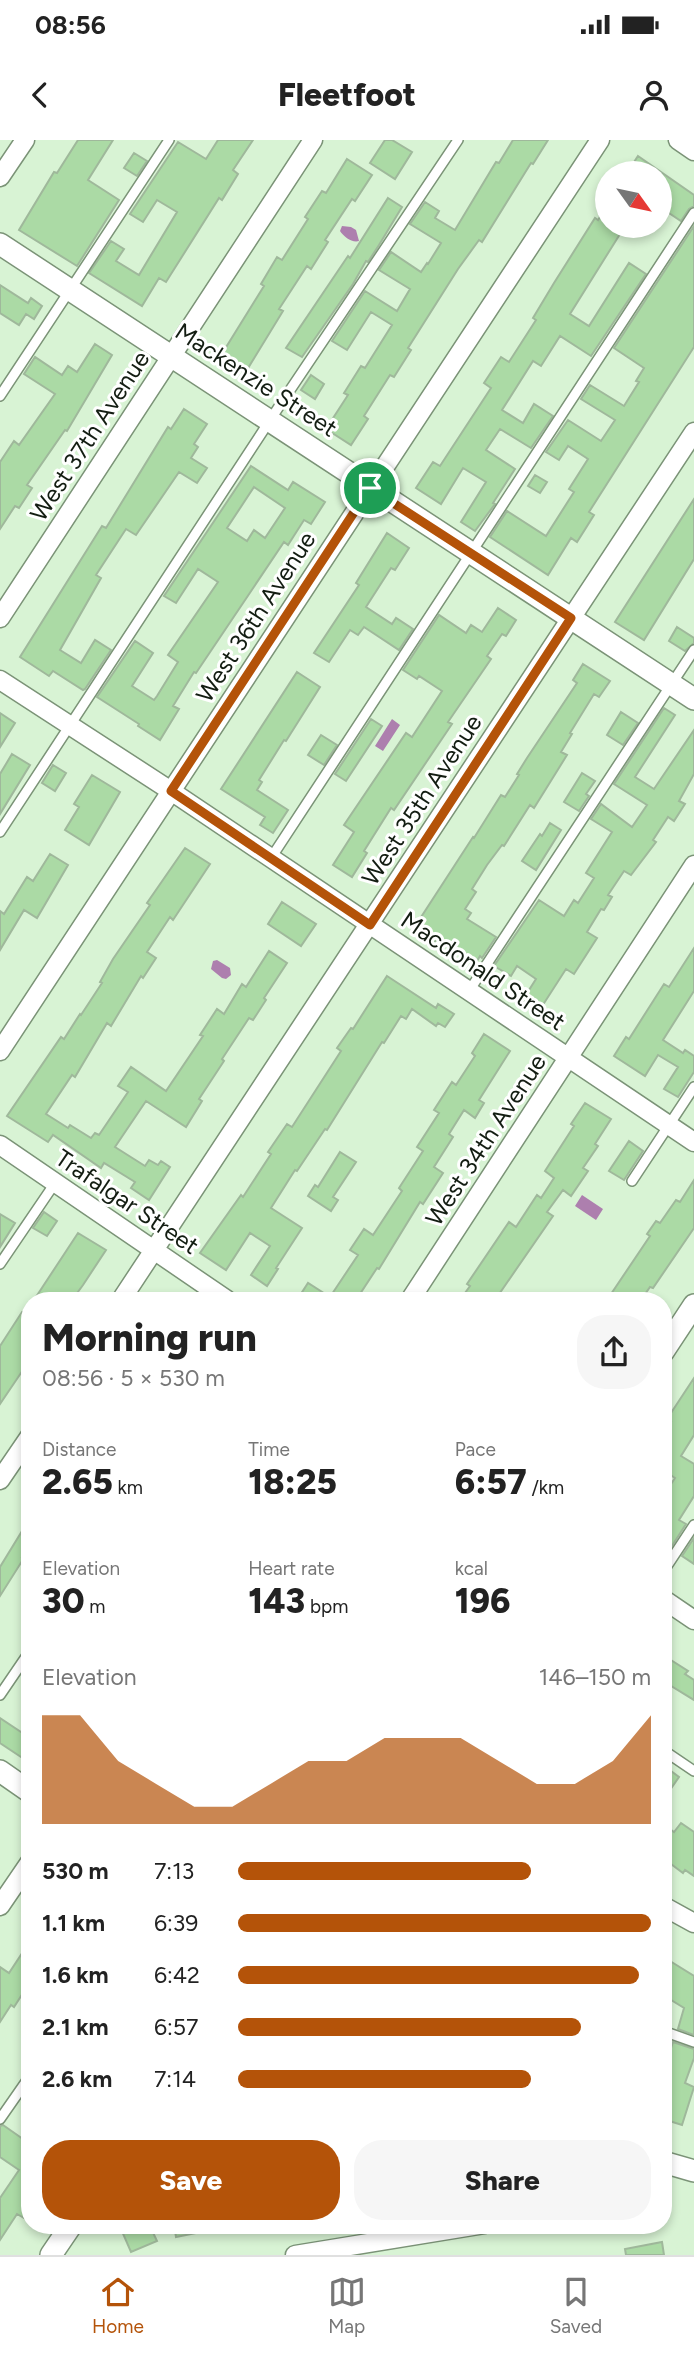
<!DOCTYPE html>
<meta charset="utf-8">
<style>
:root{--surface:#fff;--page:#f6f6f6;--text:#222;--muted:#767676;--line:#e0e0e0;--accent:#b45309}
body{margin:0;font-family:Figtree,sans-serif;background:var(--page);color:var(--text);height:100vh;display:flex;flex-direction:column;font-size:26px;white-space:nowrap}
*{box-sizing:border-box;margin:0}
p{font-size:23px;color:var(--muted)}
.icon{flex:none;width:38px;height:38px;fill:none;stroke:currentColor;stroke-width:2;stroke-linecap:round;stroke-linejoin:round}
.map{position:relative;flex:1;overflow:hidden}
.details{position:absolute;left:21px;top:1152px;width:651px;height:942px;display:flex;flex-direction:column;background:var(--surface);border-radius:28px;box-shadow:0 4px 10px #0003}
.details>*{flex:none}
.needle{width:46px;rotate:123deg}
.controls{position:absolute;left:595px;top:21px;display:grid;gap:14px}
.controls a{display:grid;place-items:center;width:77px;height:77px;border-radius:50%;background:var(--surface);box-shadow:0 4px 10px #0003;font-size:35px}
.pin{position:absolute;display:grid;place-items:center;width:60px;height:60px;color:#fff;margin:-30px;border:4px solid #fff;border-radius:50%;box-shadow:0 2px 7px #0007}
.round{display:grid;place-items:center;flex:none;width:74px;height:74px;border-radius:28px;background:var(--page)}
.overview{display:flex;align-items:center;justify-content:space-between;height:119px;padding:0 21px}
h1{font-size:38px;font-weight:800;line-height:52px}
.figures{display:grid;grid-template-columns:repeat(3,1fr);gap:10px;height:119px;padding:7px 21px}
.figures div{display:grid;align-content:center}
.figures b{font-size:35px;font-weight:800}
.figures small{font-size:19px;font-weight:400}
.figures p{font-size:19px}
.chart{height:196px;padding:14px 21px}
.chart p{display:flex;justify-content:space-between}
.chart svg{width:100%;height:126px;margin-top:7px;fill:var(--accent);opacity:.7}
.primary-button{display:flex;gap:14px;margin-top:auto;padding:14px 21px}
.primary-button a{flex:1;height:80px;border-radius:28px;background:var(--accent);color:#fff;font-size:28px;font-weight:800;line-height:80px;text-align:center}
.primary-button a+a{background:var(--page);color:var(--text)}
ul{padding:0 21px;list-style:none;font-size:23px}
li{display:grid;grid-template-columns:112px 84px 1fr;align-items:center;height:52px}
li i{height:18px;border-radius:9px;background:var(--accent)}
.status{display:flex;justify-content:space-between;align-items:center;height:49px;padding:0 35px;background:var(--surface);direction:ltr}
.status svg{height:19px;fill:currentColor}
header{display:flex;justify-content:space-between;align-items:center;height:91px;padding:0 21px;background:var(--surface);font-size:32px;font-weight:800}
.menu{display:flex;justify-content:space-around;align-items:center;height:98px;border-top:2px solid var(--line);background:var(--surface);font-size:19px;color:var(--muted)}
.menu a{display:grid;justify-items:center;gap:4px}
.menu .current{color:var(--accent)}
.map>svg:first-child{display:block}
</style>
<div class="status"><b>08:56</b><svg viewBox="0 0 49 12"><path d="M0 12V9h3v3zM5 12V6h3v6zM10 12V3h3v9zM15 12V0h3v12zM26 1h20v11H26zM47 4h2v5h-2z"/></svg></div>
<header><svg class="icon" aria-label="back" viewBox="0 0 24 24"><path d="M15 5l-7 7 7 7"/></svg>Fleetfoot<svg class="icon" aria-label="person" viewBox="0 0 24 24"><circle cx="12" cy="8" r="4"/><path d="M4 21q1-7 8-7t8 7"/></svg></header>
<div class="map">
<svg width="694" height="2115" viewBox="0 0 694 2115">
<rect width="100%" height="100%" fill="#d8f3d4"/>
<path fill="#ad7fae" d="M342 86 351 87 356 90 359 101C352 103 344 97 340 91Z
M392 579 400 585 383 611 375 606Z
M217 820 230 828 231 835 226 839 222 838 211 829 213 821Z
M582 1055 603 1069 596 1080 575 1066Z"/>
<path fill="#abdaa5" stroke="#9fb89b" stroke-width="2" fill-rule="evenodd" d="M78 0H113L88 40 119 60 77 126 19 90 54 32 57 33Z
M218 0H253L233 30 238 34 222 60 219 58 166 142 159 138 142 166 89 133 111 101 124 109 116 121 139 135 177 72 157 60 143 82 130 74 178 2 206 19Z
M385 0H392L412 12 395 39 370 23Z
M513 0H548L533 24 531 23 482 102 479 100 458 129 408 208 411 210 394 237 390 235 364 276 368 279 351 305 326 289 348 255 344 253 361 226 365 228 392 185 371 172 347 210 332 201 365 151 397 171 410 149 379 130 391 112 421 132 427 123 428 124 441 103 410 84 425 62 439 71 435 78 455 90 496 22 499 23Z
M134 13 147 21 137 36 124 28Z
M638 16 694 55V66L689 69 681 81 660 67V33H627Z
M347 19 372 35 355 61 352 59 325 100 328 102 311 129 307 126 279 169 283 171 245 233 220 217 264 146 261 144 277 117 282 120 308 79 305 77 322 51 326 53Z
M388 58 402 67 379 105 368 122 366 121 353 144 302 217 286 208 348 116 350 118Z
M607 66V86H625L570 174 589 186 629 123 646 134 591 216 560 196 541 226 533 221 502 270 523 283 534 264 553 276 531 308 500 289 486 310 515 329 493 363 495 364 475 391 461 382 486 342 463 328 441 364 416 348 433 322 440 326 491 248 484 243 501 217 509 222 536 180 533 178 554 143 595 78 598 80Z
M694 86V207L589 372 594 375 577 402 571 398 548 435 490 397 507 371 546 396 574 352 569 349 588 319 568 306 559 320 546 312 568 280 601 301 615 280 581 259 590 245 624 266 639 242 636 241 644 228 614 208Z
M0 145 28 163 31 158 42 166 34 179 26 174 19 185 0 173Z
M95 204 112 215 67 291 65 290 27 345 32 348 19 368 15 366 0 389V322L14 301 19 305 55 254 24 234 35 217 62 235 68 226 77 232Z
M311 235 324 244 315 259 301 250Z
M184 269 207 284 194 304 198 307 191 318 207 328 197 343 179 332 136 395 126 389 96 435 101 438 60 510 81 523 95 500 111 510 85 549 83 550 53 531 49 536 20 517 102 386 106 388 168 287 171 289Z
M251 326 288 350 293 342 325 362 311 384 304 380 288 405 284 402 196 533 194 532 173 566 179 569 160 600 138 586 139 584 97 557 135 501 153 513 132 546 154 560 157 556 178 522 168 515 218 442 198 429 176 463 164 456ZM254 347 285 368 265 398 254 390 247 401 227 388Z
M535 335 547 342 540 353 528 346Z
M694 359V419L644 500 615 482Z
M387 393 409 408 395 430 391 428 366 467 392 484 396 478 413 489 399 510 364 487 358 495 350 490 329 522 314 513 359 445 356 443Z
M498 468 516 480 506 496 502 494 487 516 491 519 448 582 452 584 394 670 391 668 364 711 367 713 352 737 333 725 354 692 344 685 406 593 412 597 442 551 419 536 417 539 403 530 439 475 466 493 471 485 482 492Z
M677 487 694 498V503L685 511 669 501Z
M583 524 610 541 599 557 594 554 570 593 572 594 561 612 567 615 534 668 530 665 504 706 502 705 487 725 472 749 476 752 465 769 471 773 467 779 496 797 482 818 480 816 477 821 446 801 443 806 414 788 473 697 474 698 501 655 505 657 519 635 517 634 527 618 577 543 573 540Z
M297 532 320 547 286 601 284 600 259 640 262 642 257 650 288 670 273 693 260 685 265 677 221 649Z
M664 568 675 575 635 637 654 649 694 590V634L679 661 685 664 674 681 668 677 653 700 656 702 631 735 624 731 608 755 612 757 604 770 601 769 587 792 597 798 574 834 566 829 539 871 522 861 536 839 517 826 511 836 494 826 539 760 564 776 574 760 578 763 594 738 586 733 612 692 591 679 601 664 632 687 647 665 614 644Z
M621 572 638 583 623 605 607 595Z
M0 573 15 583 0 607Z
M371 579 382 586 346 641 335 634Z
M321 595 337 605 324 625 308 615Z
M12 614 30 625 0 674V634Z
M53 625 66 633 55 651 42 643Z
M582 633 595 641 586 654 589 656 579 671 564 662Z
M92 635 120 652 89 705 65 690 79 667 74 664Z
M550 683 561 690 536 730 522 721 540 694 542 696Z
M185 708 210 724 173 780 170 777 147 812 156 818 143 838 141 836 111 886 107 883 75 937 72 935 46 974 68 988 70 985 91 998 95 993 99 995 128 952 118 946 131 927 166 951 203 896 200 895 217 869 224 874 242 844 246 847 269 811 287 823 264 858 266 860 253 880 249 878 222 919 224 921 199 959 202 961 186 987 146 961 115 1007 145 1026 149 1020 158 1025 161 1021 170 1027 149 1060 131 1048 135 1042 104 1023 101 1028 53 995 48 1002 7 976 61 897 64 899 80 874 81 875 102 843 100 842 113 819 150 765 147 763Z
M50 714 68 725 37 778 24 770 0 810V771L4 774 27 737 33 741Z
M282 762 316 784 301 806 268 784Z
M694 808V851L663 900 683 913 685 910 694 916V932L678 957 664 949 678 927 658 915 645 936 614 916 626 897 629 899 664 844 669 847Z
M387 836 436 868 438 864 454 874 445 887 438 883 436 886 412 869 406 879 401 876 384 903 382 902 327 990 325 989 297 1031 295 1030 271 1068 302 1088 276 1128 278 1129 267 1146 251 1135 270 1106 250 1093 226 1130 200 1113 241 1055 243 1057 271 1014 268 1012 287 984 292 987 341 911 337 908 351 888 353 889Z
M484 894 510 911 479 960 484 963 475 978 464 970 449 994 453 997 434 1027 443 1033 423 1064 420 1062 379 1129 377 1128 356 1160H297L308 1143 330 1157 358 1115 350 1110 364 1089 373 1095 402 1051 399 1048 423 1011 417 1007 439 973 434 970 452 942 456 945 475 916 472 913Z
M585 963 611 979 595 1004 598 1006 583 1028 588 1031 571 1056 563 1050 547 1072 553 1076 495 1160H460L470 1146 467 1144 509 1082 516 1087 537 1055 541 1058 554 1038 545 1031 574 986 571 984Z
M629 1001 643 1011 624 1040 609 1031Z
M340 1012 356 1022 333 1057 338 1060 331 1071 308 1056 315 1045 318 1047Z
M694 1040V1088L653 1148 650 1147 641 1160H607L650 1096 647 1094 656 1081 660 1083 676 1060 680 1062Z
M44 1072 57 1081 47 1096 33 1088Z
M0 1074 15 1083 0 1107Z
M78 1093 106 1110 83 1145 72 1160H34Z
M22 1172 30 1177V1230L25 1227 0 1264V1206Z
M694 1238V1295L681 1316 694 1324V1356L679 1380 686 1384 670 1409 663 1405V1356L675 1338 663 1330V1294L671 1282 667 1279Z
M30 1378V1409L28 1407 22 1417 24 1418 0 1456V1427Z
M694 1398V1424L682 1416Z
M663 1515 688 1531 685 1534 694 1540V1560L663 1541Z
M0 1578 30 1598V1623L0 1603Z
M663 1625 679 1637 663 1660Z
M681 1683 694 1692V1736L685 1730 683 1733 663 1718V1684L674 1692Z
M30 1801V1842L14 1867 11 1865 0 1882V1827L9 1833Z
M670 1821 694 1836V1895L678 1889 684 1868 663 1855V1831Z
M673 1902 694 1909V1918L685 1943 694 1947 682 1985 663 1979V1908L670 1911Z
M3 1985 30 2004V2070L24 2078 17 2074 0 2100V2058L19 2030 0 2017V1986Z
M133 2084H149L157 2101 131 2112 121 2089Z
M174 2084H210L211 2090 176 2097Z
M662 2102 664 2115H626L625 2109Z"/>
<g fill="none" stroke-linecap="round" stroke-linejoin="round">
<g stroke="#7b9377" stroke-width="12">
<path id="service" d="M0 256 169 0
M0 692 280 265 458 0
M271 718 694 73
M469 851 694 510
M632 1041 694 947
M0 1124 55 1043
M663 1432 694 1385
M0 1555 30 1511
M663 1610 694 1631
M663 1891 694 1902
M0 1979 30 1936"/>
</g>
<g stroke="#7b9377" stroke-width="21">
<path id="minor" d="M678 0 694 11
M0 37 25 0
M0 478 313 0
M0 540 171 651 694 1002
M0 911 600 0
M0 1005 227 1160
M121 1160 694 292
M410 1160 694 725
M0 1340 30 1296
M663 1459 694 1480
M0 1766 30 1722
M663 1766 694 1783
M295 2115 485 2084"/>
</g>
<g stroke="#7b9377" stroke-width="24">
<path id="tertiary" d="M0 104 694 559
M663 1212 694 1165
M0 1631 30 1652
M663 2022 694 2031
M51 2115 72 2084"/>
</g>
<use href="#service" stroke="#fff" stroke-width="9"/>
<use href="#minor" stroke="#fff" stroke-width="18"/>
<use href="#tertiary" stroke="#fff" stroke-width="21"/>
</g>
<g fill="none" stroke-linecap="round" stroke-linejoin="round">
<g stroke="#fff" stroke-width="14">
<path id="route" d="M370 348 571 478 370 785 171 651Z"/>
</g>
<use href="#route" stroke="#b45309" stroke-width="9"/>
</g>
<g text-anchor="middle" stroke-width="6" stroke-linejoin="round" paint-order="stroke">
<g font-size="24" fill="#131d12" stroke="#fff">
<text transform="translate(256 240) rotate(33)" y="8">Mackenzie Street</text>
<text transform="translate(90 296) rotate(-57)" y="8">West 37th Avenue</text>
<text transform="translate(256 477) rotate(-57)" y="8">West 36th Avenue</text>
<text transform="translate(422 660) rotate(-57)" y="8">West 35th Avenue</text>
<text transform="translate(483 831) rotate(34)" y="8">Macdonald Street</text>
<text transform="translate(486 1000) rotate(-57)" y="8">West 34th Avenue</text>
<text transform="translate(127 1062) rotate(34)" y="8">Trafalgar Street</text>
</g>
</g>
</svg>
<div class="controls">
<a><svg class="needle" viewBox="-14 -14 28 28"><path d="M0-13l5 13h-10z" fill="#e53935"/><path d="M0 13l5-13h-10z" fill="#767676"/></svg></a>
</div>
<div class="pin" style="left:370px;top:348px;background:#1e9e55"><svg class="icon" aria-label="arrive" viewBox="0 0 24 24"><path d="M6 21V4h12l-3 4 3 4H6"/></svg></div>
<section class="details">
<div class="overview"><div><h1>Morning run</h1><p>08:56 · 5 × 530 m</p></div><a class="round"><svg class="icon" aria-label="share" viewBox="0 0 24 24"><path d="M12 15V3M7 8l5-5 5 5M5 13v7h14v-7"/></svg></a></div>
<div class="figures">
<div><p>Distance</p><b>2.65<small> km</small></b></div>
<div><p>Time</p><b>18:25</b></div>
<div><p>Pace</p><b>6:57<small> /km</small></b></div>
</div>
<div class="figures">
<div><p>Elevation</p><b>30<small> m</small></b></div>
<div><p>Heart rate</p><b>143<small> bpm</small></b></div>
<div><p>kcal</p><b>196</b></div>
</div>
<div class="chart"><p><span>Elevation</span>146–150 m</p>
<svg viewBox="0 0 160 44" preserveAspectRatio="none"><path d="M0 44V6L10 6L20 22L30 30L40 38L50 38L60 30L70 22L80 22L90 14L100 14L110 14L120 22L130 30L140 30L150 22L160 6V44z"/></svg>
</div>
<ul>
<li><b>530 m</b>7:13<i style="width:71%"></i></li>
<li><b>1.1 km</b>6:39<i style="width:100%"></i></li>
<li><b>1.6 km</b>6:42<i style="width:97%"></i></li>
<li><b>2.1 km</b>6:57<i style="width:83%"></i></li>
<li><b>2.6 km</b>7:14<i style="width:71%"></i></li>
</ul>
<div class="primary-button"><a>Save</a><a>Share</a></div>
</section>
</div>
<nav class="menu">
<a class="current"><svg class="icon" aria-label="home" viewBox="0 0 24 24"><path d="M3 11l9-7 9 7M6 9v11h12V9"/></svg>Home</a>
<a><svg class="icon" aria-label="map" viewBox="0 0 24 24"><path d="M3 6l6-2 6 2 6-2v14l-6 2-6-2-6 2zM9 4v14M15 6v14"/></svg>Map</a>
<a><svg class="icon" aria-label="saved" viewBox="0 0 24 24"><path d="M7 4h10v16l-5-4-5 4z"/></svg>Saved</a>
</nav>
